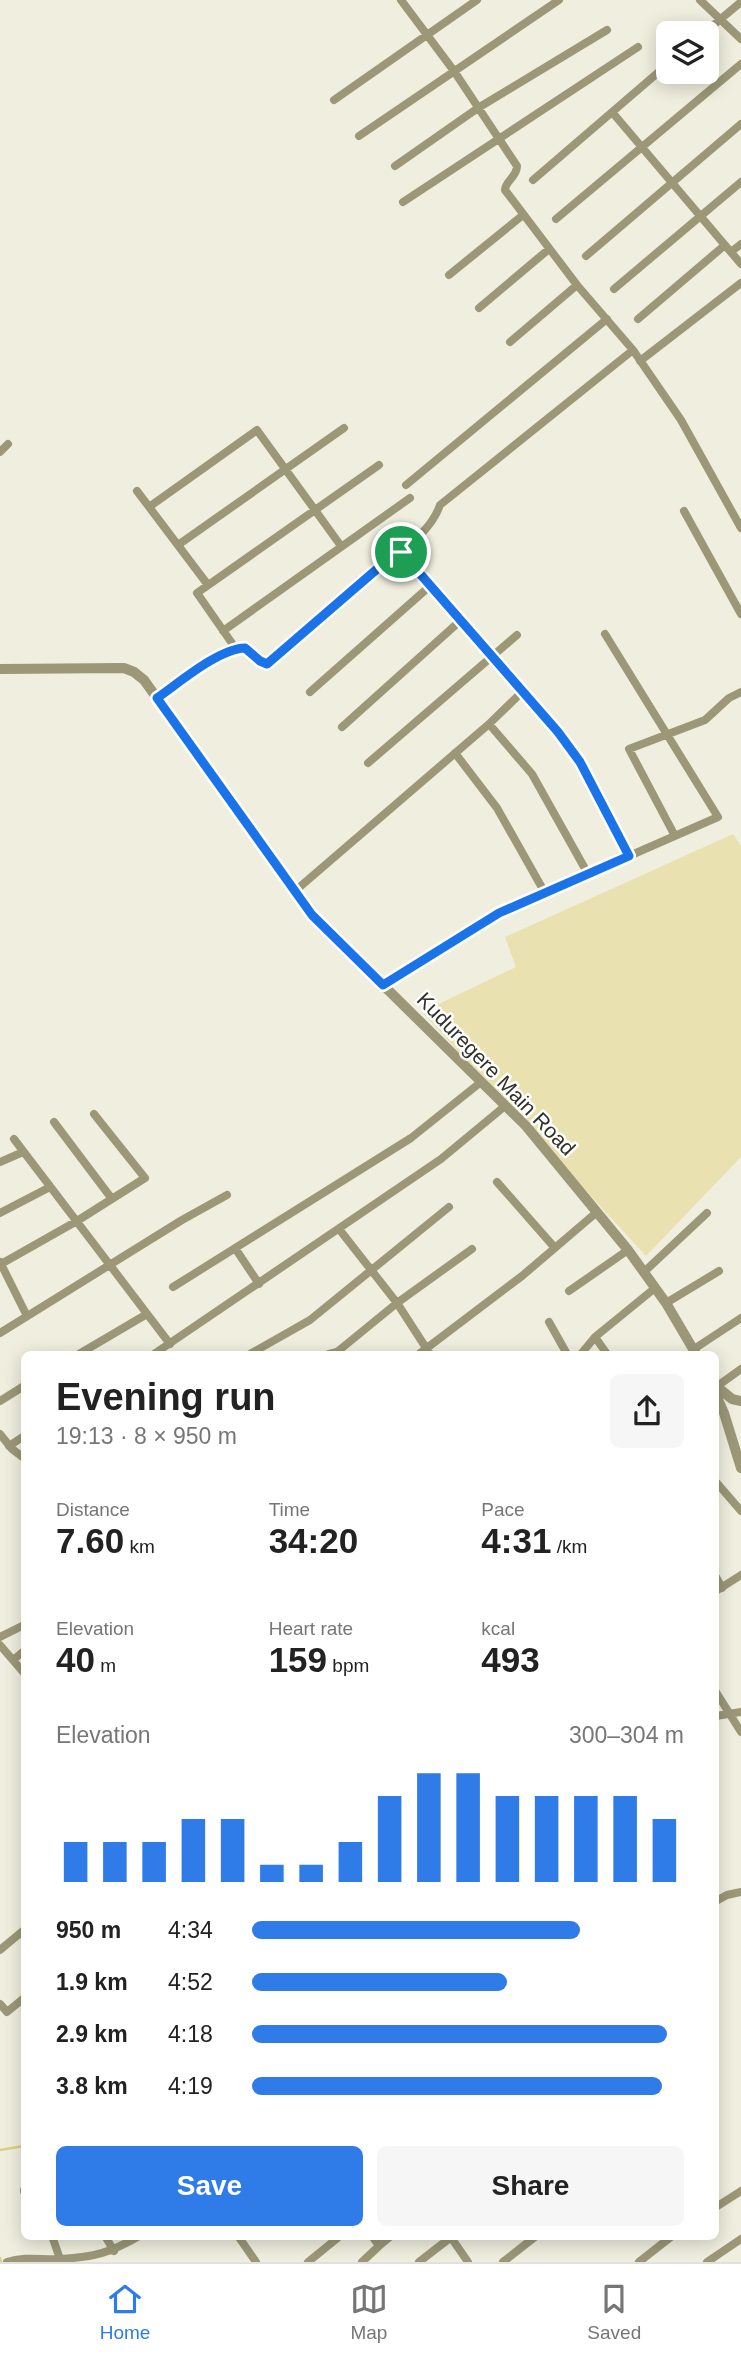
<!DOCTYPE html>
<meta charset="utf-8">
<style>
:root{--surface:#fff;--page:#f6f6f6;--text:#222;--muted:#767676;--line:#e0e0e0;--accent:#2f7be7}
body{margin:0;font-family:Arial,sans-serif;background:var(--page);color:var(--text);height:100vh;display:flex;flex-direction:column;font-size:26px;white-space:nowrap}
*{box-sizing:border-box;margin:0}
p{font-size:23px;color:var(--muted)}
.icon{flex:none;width:38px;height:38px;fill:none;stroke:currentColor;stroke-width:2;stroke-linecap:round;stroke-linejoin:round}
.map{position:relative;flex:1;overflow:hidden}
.drawer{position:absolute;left:21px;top:1351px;width:698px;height:889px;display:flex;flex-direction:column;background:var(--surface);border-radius:10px;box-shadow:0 4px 18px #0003}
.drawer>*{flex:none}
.fabs{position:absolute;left:656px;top:21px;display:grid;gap:14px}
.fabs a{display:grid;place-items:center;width:63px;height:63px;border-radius:10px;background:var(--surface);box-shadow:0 4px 18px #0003;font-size:35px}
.pin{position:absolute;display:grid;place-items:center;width:60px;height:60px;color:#fff;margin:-30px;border:4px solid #fff;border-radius:50%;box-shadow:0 2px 7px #0007}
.round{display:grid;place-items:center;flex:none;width:74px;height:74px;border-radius:10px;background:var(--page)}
.head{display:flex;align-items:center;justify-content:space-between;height:119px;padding:0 35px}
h1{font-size:38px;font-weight:700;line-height:52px}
.stats{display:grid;grid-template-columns:repeat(3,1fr);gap:10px;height:119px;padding:7px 35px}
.stats div{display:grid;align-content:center}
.stats b{font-size:35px;font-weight:700}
.stats small{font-size:19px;font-weight:400}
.stats p{font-size:19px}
.chart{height:196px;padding:14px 35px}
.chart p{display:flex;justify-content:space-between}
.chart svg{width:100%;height:126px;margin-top:7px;stroke:var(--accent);stroke-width:6}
.primary-button{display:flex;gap:14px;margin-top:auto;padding:14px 35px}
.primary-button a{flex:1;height:80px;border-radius:10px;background:var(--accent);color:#fff;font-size:28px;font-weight:700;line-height:80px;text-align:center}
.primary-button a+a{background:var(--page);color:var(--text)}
ul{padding:0 35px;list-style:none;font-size:23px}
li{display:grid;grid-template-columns:112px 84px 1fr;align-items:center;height:52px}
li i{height:18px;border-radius:9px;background:var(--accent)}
.menu{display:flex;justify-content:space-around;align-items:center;height:98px;border-top:2px solid var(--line);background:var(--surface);font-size:19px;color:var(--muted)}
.menu a{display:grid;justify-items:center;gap:4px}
.menu .selected{color:var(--accent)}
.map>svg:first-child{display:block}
</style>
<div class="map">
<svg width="741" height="2262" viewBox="0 0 741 2262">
<rect width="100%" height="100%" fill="#f0eede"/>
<path fill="#e9e2b0" d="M733 834 741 846V1157L646 1256 422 1012 516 967 505 937Z"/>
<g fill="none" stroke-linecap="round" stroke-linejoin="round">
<path stroke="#dcd182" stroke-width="2.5" d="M0 2150 24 2146
M0 2258 1 2262"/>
<path stroke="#9b9777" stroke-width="8" d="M401 0 454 71 517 166C517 177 505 181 505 190L577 285 633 350 681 420 741 528
M700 0 741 39
M704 33 741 2
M334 100 477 0
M612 112 741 264
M359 136 559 0
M395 166 478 108 607 30
M533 180 668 64
M403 202 638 47
M556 219 741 64
M731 252 741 244
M586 256 741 124
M449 275 523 215
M614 289 741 182
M479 308 549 249
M638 319 725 245
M510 342 577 285
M640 361 741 283
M0 452 8 444
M406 485 607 319
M137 491 208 585
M149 507 257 430 341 546
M684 511 741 614
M178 545 344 428
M401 552 558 732 580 762 630 856
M223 631 410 498
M236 649 197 593 379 465
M310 692 430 586
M157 698C179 683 218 649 245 648L260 661 266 664 391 557C410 547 433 526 440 505L633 350
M489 724 532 774 588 874
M342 727 460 621
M455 753 497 808 545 893
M368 763 517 635
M675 836 629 749 705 720 729 698 741 692
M295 891 489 724 522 692
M383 985 499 913 718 817 605 634
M54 1122 112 1199
M14 1139 170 1344
M0 1162 23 1152
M497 1182 555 1248
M0 1213 50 1187
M339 1229 397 1303 430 1354
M235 1248 259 1284
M0 1262 27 1316
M1 1264 77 1221 145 1178 94 1114
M644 1272 707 1213
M173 1287 411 1138 481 1082
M569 1291 628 1250
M666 1303 719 1271
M549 1322 567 1354
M0 1333 182 1220 227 1195
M595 1337 607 1354
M694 1349 741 1318
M79 1354 147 1314
M154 1354 441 1159 505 1106
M250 1354 310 1320 449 1207
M329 1354 337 1352 397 1303 472 1249
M419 1354 522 1276 597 1212
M581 1354 595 1337 655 1288
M716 1387 741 1369
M0 1401 24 1386
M0 1434 12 1449 24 1458
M9 1446 24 1436
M716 1482 741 1511
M716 1577 722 1588
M716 1591 741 1575
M0 1637 24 1625
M0 1645 24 1673
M13 1660 24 1651
M716 1692 741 1732
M716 1716 741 1712
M716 1901 727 1895 741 1892
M0 1950 24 1930
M0 2004 7 2012 24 1998
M24 2190V2191
M716 2207 741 2191
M52 2236 60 2259
M105 2236 114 2251
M238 2236 256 2262
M372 2236 379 2246 391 2236
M450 2236 468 2262
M7 2262C25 2256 42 2260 61 2259 94 2257 110 2253 139 2236
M308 2262 340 2236
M362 2262 379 2246
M419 2262 450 2238
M503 2262 536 2236
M639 2262 672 2236
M707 2262 741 2239"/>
<path stroke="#9b9777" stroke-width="10" d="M0 669 124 668 134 672 144 680 312 915 526 1126 628 1250 666 1303 696 1354
M716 1386 732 1399 741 1401
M716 1395 724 1413 741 1468"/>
</g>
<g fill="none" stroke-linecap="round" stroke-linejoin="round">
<g stroke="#fff" stroke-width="14">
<path id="route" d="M401 552 558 732 580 762 629 856 499 913 383 985 312 915 157 698C179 683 218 649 245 648L260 661 267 664 391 557Z"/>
</g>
<use href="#route" stroke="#1a73e8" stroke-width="9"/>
</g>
<g text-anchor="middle" stroke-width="5" stroke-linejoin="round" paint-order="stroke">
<g font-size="21" fill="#31312b" stroke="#fff">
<text transform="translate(496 1074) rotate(46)" y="7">Kuduregere Main Road</text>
</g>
</g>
</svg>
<div class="fabs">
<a><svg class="icon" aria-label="layers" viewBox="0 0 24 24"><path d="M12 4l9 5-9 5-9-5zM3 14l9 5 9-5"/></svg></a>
</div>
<div class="pin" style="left:401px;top:552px;background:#1e9e55"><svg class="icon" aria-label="arrive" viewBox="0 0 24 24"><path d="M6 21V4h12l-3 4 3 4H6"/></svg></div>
<section class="drawer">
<div class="head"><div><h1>Evening run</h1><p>19:13 · 8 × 950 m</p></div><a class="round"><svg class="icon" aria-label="share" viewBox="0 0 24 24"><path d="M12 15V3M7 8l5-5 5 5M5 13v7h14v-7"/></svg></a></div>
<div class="stats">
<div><p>Distance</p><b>7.60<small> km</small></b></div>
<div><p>Time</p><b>34:20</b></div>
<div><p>Pace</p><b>4:31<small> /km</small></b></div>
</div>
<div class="stats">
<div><p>Elevation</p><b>40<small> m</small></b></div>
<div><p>Heart rate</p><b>159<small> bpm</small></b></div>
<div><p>kcal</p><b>493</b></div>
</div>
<div class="chart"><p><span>Elevation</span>300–304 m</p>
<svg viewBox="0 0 160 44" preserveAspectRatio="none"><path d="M5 44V30M15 44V30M25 44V30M35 44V22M45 44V22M55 44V38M65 44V38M75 44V30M85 44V14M95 44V6M105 44V6M115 44V14M125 44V14M135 44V14M145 44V14M155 44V22"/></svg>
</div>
<ul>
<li><b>950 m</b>4:34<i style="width:76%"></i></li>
<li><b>1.9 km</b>4:52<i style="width:59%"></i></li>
<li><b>2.9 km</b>4:18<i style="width:96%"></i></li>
<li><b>3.8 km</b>4:19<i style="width:95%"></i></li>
</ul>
<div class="primary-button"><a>Save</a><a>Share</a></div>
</section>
</div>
<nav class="menu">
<a class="selected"><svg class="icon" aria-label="home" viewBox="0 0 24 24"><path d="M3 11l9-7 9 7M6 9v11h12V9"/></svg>Home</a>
<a><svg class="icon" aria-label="map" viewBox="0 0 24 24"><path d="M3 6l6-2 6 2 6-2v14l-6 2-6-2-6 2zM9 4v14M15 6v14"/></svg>Map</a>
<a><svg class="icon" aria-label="saved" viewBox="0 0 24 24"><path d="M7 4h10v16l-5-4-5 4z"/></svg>Saved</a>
</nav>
